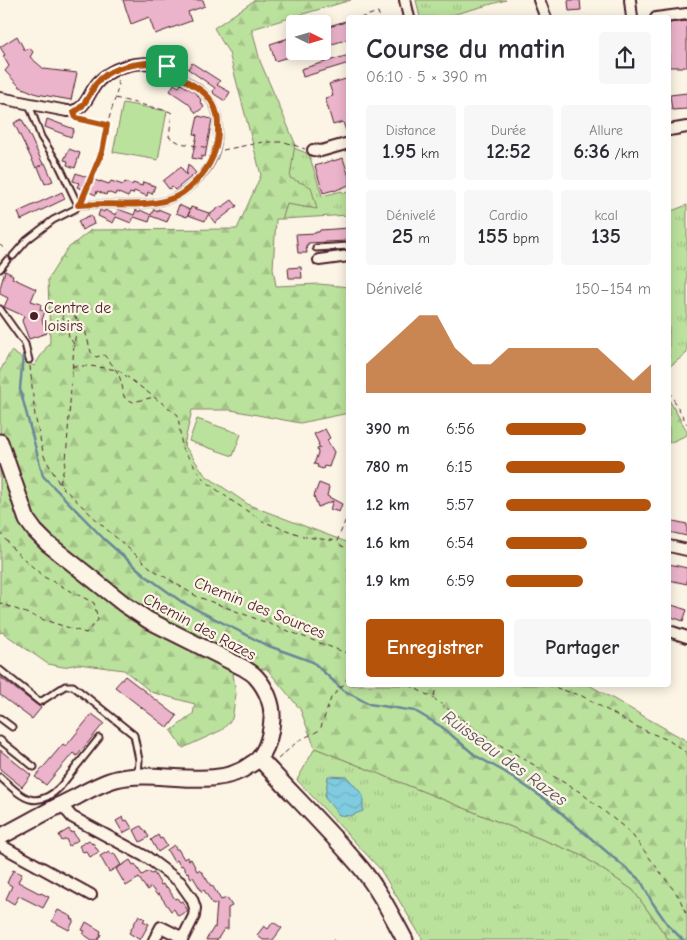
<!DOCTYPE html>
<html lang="fr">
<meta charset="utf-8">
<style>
:root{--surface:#fff;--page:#f7f7f7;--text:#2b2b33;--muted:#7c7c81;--accent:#b45309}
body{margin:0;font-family:"Comic Neue",sans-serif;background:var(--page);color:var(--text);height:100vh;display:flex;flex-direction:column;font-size:19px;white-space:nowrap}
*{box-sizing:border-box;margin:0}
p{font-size:16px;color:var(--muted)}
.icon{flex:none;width:28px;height:28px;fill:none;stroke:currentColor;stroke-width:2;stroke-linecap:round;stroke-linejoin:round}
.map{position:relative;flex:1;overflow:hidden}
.side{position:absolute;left:346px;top:15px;width:325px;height:672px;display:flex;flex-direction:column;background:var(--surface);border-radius:5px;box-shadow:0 2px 12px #0003}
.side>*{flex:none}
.needle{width:32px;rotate:95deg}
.tools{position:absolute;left:286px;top:15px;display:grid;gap:10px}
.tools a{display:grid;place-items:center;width:45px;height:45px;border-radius:5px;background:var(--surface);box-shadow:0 2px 12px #0003;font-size:25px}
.pin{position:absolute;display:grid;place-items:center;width:42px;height:42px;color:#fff;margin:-21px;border-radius:10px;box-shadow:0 2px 8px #0006}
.round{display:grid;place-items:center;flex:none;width:52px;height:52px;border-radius:5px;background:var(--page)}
.head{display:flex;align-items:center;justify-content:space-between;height:85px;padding:0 20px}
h1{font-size:28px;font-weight:800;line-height:38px}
.stats{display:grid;grid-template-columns:repeat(3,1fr);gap:8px;height:85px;padding:5px 20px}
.stats div{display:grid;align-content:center;border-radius:5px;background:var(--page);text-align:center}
.stats b{font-size:21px;font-weight:800}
.stats small{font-size:14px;font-weight:400}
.stats p{font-size:14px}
.chart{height:140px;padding:10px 20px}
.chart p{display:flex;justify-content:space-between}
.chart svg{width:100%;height:90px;margin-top:5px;fill:var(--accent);opacity:.7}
.button{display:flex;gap:10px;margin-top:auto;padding:10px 20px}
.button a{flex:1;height:58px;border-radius:5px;background:var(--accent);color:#fff;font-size:20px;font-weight:800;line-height:58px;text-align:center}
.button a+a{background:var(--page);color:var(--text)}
ul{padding:0 20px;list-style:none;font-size:16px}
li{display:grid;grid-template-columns:80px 60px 1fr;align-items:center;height:38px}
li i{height:12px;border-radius:6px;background:var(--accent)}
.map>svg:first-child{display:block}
</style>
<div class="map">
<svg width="687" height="940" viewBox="0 0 687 940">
<defs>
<pattern id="grass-tufts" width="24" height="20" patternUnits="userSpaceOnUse" patternTransform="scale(1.25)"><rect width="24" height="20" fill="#bbe29d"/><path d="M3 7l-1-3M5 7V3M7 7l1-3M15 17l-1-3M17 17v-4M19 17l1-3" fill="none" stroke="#a2c187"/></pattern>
<pattern id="forest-firs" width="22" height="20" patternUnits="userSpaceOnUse" patternTransform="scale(1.25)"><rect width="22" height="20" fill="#bbe29d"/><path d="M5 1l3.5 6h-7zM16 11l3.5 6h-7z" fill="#a2c187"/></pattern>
<pattern id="water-waves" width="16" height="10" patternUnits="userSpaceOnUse" patternTransform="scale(1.25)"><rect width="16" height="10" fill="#7fcbdf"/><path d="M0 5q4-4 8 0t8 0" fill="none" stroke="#6faec0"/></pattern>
</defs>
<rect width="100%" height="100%" fill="#fcf5e5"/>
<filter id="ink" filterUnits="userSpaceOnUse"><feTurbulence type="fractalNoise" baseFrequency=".02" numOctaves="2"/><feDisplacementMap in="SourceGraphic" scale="10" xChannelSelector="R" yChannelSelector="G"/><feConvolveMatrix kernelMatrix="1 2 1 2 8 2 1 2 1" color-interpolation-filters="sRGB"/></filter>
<g filter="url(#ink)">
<path fill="url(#grass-tufts)" stroke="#828064" d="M416 0H506L445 17H420Z
M294 148 309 154 322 196 342 191 343 193 349 192V215L282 219 287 204 316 208 289 178Z
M687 205V353L669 367V212Z
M315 748 581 855 633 890 669 940H423L380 869 297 780Z"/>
<path fill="url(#forest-firs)" stroke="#828064" d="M255 0H351L252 29 260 61 295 143 290 178 311 187 317 209 287 204 282 219H276L273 268 276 286 319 284 349 287V413L300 423 231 410H192L184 445 205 475 249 505 349 543V685H589L687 741V940H669L633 890 581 855 315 748 300 709 267 669 244 668 233 674 236 694 232 719 222 730 183 748 171 731 193 714 195 704 151 692 124 670 78 664 63 667 48 664 2 632 0 633V371L11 351 34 366 50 342 48 279 67 249 91 230 237 229 261 175 229 53 214 28Z
M669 400 687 431V435L669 443Z"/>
<path fill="#bbe29d" stroke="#828064" d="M123 103 167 111 158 160 113 152Z
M197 419 241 434 233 456 189 441Z"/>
<path fill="url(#water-waves)" stroke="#6a8697" d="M328 776 347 777 363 795V811L350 816 339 815 325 798Z"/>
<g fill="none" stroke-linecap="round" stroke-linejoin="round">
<path stroke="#6a8697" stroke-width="2.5" d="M23 355 20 389 43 476 105 540 146 576 182 602 266 645 313 662 343 690 369 704 415 711 442 727 476 756 505 772 546 800 641 881 652 902 668 925 683 940"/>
</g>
<path fill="#ebb4cb" stroke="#4a1f2b" d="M123 0H203L205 6 188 12 191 21 155 34 149 17 131 24Z
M570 0H580L581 10 569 11 568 1Z
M349 20V39L322 47V28Z
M687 21V67H669V23Z
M17 36 25 51 29 47 33 52 30 57 44 69 77 73 71 100 37 94 20 87 5 71 9 66 3 56 5 55 0 47Z
M295 36V55L275 61 270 44Z
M349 55V63L303 77 301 69Z
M192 63 220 81 217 85 230 92 225 101 214 94 213 91 215 88 188 69Z
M349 78V134H347L343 122 333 125 325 98 333 96 329 84Z
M174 84 179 87 181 84 196 93 201 100 200 101 204 107 196 113 188 103 170 91Z
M687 93V109L672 110 670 95Z
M198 116 212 119 205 157 201 156V160L192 158 197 135 194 134Z
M22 119 43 164 45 163 53 181 45 184 38 167 42 165 36 168 14 123Z
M47 119 74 129 71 137 45 127Z
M69 149 80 153 75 168 67 165 68 161 64 160Z
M343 158 349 177V185L334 191V190L323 193 315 166 333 160V161Z
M188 164 196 173 175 190 172 187 169 189 163 181 181 167 186 175Z
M76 173 100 182V181L109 184 111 181 123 185 125 182 132 185 133 183 142 186 143 182 155 186 152 194 148 192 147 196 134 191 133 194 130 193 128 197 116 192 115 195 107 192 106 195 97 191 96 195 77 187 79 183 73 181Z
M62 192 65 199 21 220 18 212Z
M232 200 237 206 215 223 209 215 221 206 222 207Z
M179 205 190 210 191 207 209 213 205 221 188 215 190 211 187 217 176 213Z
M118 209 134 215 136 210 139 212 140 210 151 215 154 209 158 211V209L170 214 167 222 151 216 149 222 134 217 131 223 116 217 113 223 98 216 100 210 104 212 105 210 116 215Z
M91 215 94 224 82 230 78 221Z
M349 228V238L345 239 346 241 308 243V245H306L307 253H298L296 234 316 233V232H319L320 230Z
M301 267 302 278H289L288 268Z
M5 271 13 275 12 278 36 289 31 301 41 304 40 310 45 311 42 320 47 333 29 339 22 321 24 316 4 307 8 298 0 294V288Z
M325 429 330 438 327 440 334 452 329 467 324 466 323 469 317 467 318 465 314 464 318 453 317 449 320 448 318 444H319L314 434Z
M319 483 329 487 327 496 342 504 339 512 330 509 333 501 318 507 314 496Z
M669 520 687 524V536L669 532Z
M669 564 687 568V584L669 580Z
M669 604 687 610 683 621 669 616Z
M125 676 177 716 168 728 115 687Z
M0 677 41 708 32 719 0 695Z
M92 714 104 723 77 756 73 753 46 785 35 777 63 744 66 746Z
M0 750 31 775 22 787 0 769Z
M123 817 125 821 127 820 132 828 123 833 116 821Z
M141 826 143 829H144L149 837 140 842 134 830Z
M69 829 71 833 73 832 78 840 69 846 66 839 62 841 59 835Z
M158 835 160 839 162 838 167 846 158 852 151 840Z
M89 840 92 844 93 843 99 852 90 857 86 851 83 852 79 846Z
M174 845 176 849H178L184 859 187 857 189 860 191 859 197 871 199 870 201 872H202L211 886 212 885 221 900 227 898 232 906 228 908V929H224L217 940H206L214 927 215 928 217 903 213 905 204 890 202 892 193 877 191 878 188 872 187 873 182 865 180 866 177 860 174 862 167 850Z
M109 851 112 854 114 853 121 865 109 872 100 856Z
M130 860 133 865 135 864 142 875 149 871 151 874 154 873 161 885 163 884 165 888 167 887 175 899 177 898 180 902 182 901 188 911 178 916 174 909 171 911 159 894 157 895 151 887 147 890 139 878 126 886 116 869Z
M13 870 22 874 18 882 41 894V893L49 897 43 908 19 896 14 904 6 899 12 886 7 883Z
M58 910 72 917 71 918 74 920 69 930 52 921Z
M139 915 145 919 143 921 149 924 140 940 129 933Z
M86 922 101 931 100 934H101L98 940H92L83 934 85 931 82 930Z
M273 922 282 928 273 940H263L257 935 264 926 268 929Z"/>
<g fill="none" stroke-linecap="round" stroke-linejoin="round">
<g stroke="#4a1f2b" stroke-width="9">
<path id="lane" d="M29 104 41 137 59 165 78 205
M316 248 349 246
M13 256 27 240 53 220 75 209 78 205C106 202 148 209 173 198 181 194 188 189 195 182 213 166 219 149 218 125 218 117 216 109 212 103 205 90 192 84 180 77
M0 269 7 260
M0 309 25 344 29 360
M0 670 40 702 65 686H73L134 735 139 760 138 775
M0 718 12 727
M0 740 34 767
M0 777C21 796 35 812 60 787L99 738"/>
</g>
<g stroke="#4a1f2b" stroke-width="14">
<path id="street" d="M405 0 409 18
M539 0 546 18
M630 0 632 18
M656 18 687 14
M0 98 67 111C87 112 87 93 99 81 112 68 134 61 153 64 165 67 171 66 180 77
M669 130 687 127
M313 150 321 151 349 143
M319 260 349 256
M669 546 687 550
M669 631 687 637
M61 804 72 817 148 858 180 882 192 899 195 908 194 916 182 940
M0 845 91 895
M154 940 161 927 183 938"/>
</g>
<g stroke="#4a1f2b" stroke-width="19">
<path id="secondary" d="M0 442 27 520 35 531 47 543 124 604 148 620 244 668C248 671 253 673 256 677 266 688 273 704 272 719 271 732 268 748 259 758 257 761 253 763 250 765 214 792 157 768 116 779 101 783 87 791 74 798 49 810 25 824 0 837
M259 758C293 795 329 830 361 868 379 890 392 916 405 940"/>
</g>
<path stroke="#4a1f2b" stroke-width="1" stroke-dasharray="5 4" stroke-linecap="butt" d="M360 18 378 12 380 18
M322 29 349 21
M279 42 295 37
M117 81 119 85 115 98 168 111 172 113 169 137 180 143 209 148
M78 119 107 125 115 99
M223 150 263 142H285L305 149
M84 196 102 152 107 125
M0 245 7 251
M74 344 69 337 67 324 63 318 62 312 64 307 77 319
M30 366 35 416 44 456 60 485 104 527 152 569 196 596 349 654
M73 366H90L118 370 178 415 182 448 204 480 232 501 264 522 306 537 337 541
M669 391 687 424
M60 484 66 460 74 345 78 320 83 323 91 352 96 357 104 355C118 371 121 375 124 397L133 402 154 397
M349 512 337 541 341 546 349 548
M0 532 14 550 44 577 94 603 98 620 86 633 44 620 0 603
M409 685 433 698 483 735 580 792 630 832 679 897 687 916
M547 685 582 696 641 729 668 740 687 753
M434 696 437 685
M278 759 298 741 320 730 331 698 345 683 349 673
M333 940H334"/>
<use href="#lane" stroke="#fcf5e5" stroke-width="5"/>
<use href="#street" stroke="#fcf5e5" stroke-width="10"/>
<use href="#secondary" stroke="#fcf5e5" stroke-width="15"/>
</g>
</g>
<g fill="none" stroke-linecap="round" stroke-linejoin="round" filter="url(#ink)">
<g stroke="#fff" stroke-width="10">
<path id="route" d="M147 63C154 64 163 65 169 68 175 70 177 74 181 77 192 86 206 90 213 104 217 111 218 118 218 125 219 149 211 167 194 183 188 189 181 195 173 198 147 209 106 202 78 205L82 200 102 152 107 125 76 118 74 112C85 107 89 94 96 84 108 68 129 65 147 63Z"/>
</g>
<use href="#route" stroke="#b45309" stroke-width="6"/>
</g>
<circle fill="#4a1f2b" stroke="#fcf5e5" stroke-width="2" cx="34" cy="316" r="5"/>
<g text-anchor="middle" stroke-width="4.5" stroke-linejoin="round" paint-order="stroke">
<g font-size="16" fill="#4a1f2b" stroke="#fcf5e5" text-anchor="start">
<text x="44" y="313">Centre de<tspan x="44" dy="18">loisirs</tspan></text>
</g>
<g font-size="16" fill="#4a1f2b" stroke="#fcf5e5">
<text transform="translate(260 607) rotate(22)" y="6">Chemin des Sources</text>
<text transform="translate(200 626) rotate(28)" y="6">Chemin des Razes</text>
</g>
<g font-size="18" font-style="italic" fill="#5a5361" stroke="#fcf5e5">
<text transform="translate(505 758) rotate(36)" y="6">Ruisseau des Razes</text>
</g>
</g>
</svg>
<div class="tools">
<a><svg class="needle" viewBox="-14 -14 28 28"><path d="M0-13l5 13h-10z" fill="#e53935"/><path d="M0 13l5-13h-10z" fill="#7c7c81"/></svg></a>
</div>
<div class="pin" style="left:167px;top:66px;background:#1e9e55"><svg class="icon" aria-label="arrive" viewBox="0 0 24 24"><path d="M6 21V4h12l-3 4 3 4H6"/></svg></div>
<section class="side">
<div class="head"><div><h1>Course du matin</h1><p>06:10 · 5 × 390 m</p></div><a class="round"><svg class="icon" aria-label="share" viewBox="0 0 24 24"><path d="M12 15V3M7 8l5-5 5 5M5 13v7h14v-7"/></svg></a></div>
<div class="stats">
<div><p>Distance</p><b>1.95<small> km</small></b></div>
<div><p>Durée</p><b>12:52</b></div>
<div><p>Allure</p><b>6:36<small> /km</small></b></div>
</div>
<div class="stats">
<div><p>Dénivelé</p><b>25<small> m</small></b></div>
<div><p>Cardio</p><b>155<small> bpm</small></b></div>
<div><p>kcal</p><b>135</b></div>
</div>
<div class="chart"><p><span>Dénivelé</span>150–154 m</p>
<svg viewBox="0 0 160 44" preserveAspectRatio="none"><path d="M0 44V30L10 22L20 14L30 6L40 6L50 22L60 30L70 30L80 22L90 22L100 22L110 22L120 22L130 22L140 30L150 38L160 30V44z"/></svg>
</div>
<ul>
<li><b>390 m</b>6:56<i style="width:55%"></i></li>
<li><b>780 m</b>6:15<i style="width:82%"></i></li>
<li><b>1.2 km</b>5:57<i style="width:100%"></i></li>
<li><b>1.6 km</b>6:54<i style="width:56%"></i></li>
<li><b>1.9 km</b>6:59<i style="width:53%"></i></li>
</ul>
<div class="button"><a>Enregistrer</a><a>Partager</a></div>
</section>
</div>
